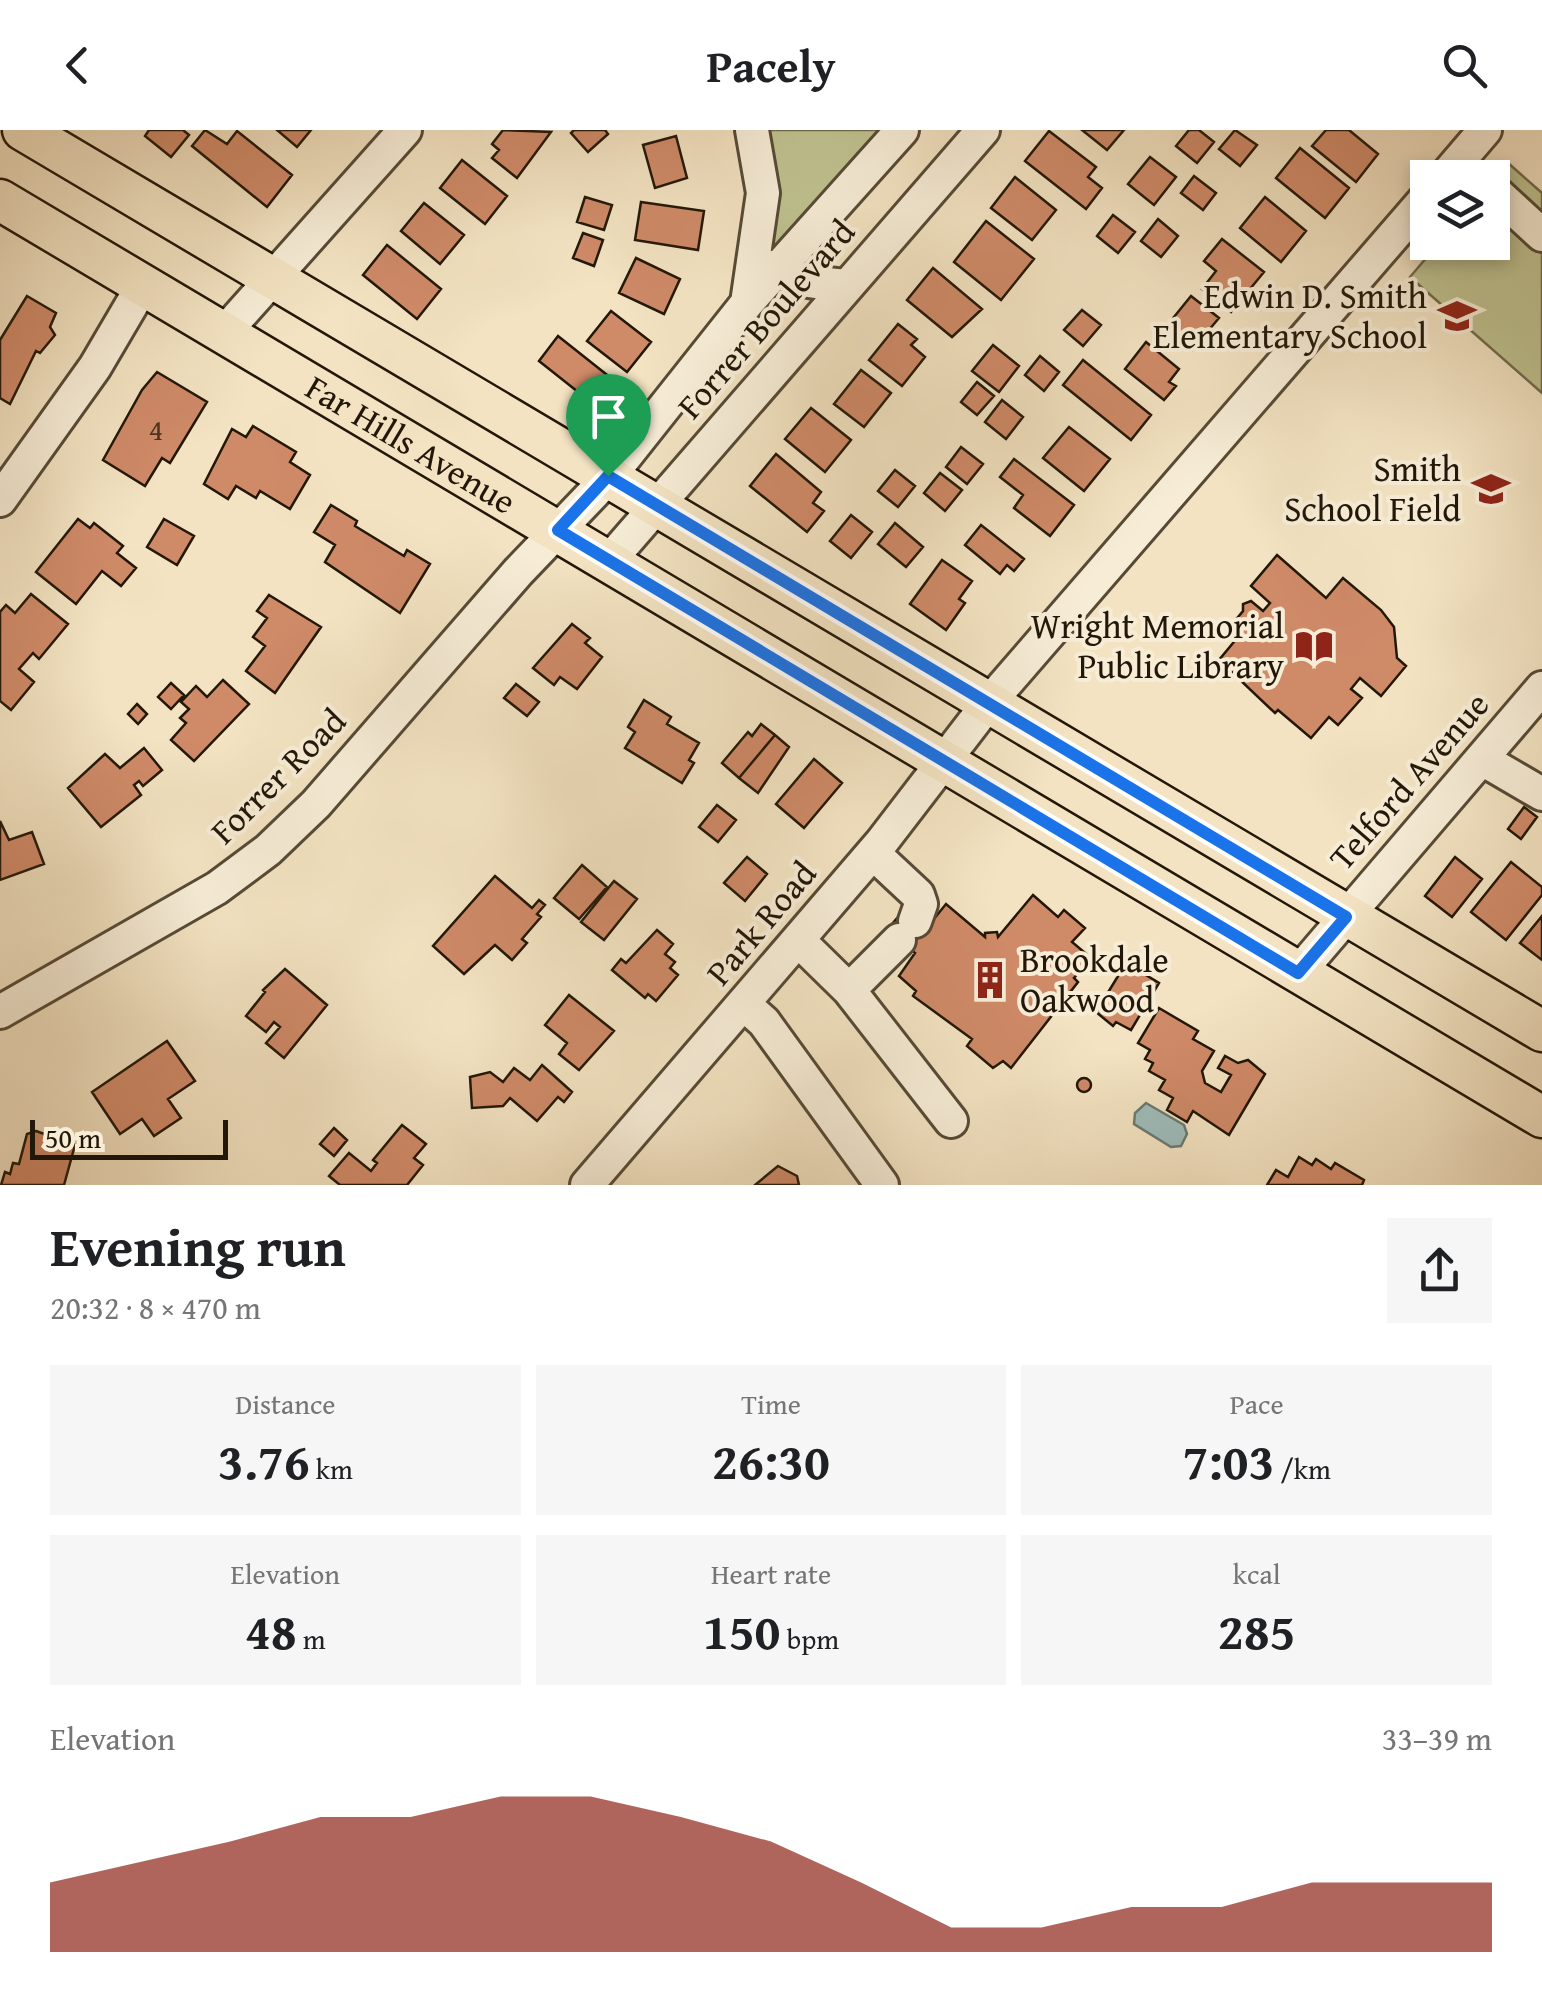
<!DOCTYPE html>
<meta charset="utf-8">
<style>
:root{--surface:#fff;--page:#f6f6f6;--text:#202124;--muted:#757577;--accent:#8f2418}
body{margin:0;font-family:"Gentium Book Plus",serif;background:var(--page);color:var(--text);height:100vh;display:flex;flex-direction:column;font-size:38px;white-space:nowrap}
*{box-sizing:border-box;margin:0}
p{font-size:32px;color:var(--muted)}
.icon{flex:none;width:55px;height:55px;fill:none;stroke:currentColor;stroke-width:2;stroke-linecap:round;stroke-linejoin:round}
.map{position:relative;height:1055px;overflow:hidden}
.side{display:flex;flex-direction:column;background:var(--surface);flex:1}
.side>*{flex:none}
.buttons{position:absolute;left:1410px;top:30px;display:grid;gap:20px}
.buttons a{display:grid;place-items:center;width:100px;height:100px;border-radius:0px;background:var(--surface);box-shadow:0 5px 15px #0003;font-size:50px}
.scale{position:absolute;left:30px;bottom:25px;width:198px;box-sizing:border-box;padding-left:10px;border:5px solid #221708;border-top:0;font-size:28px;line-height:35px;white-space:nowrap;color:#221708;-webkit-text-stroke:8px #f7edd7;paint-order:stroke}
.pin{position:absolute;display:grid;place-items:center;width:85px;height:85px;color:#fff;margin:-102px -42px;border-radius:50% 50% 50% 0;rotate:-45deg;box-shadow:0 0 10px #0007}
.pin .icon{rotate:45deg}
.round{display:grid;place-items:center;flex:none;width:105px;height:105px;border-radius:0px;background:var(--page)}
.overview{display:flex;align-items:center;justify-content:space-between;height:170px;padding:0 50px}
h1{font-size:55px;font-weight:700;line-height:75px}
.stats{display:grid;grid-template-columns:repeat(3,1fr);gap:15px;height:170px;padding:10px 50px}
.stats div{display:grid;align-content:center;border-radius:0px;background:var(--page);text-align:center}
.stats b{font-size:50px;font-weight:700}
.stats small{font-size:28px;font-weight:400}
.stats p{font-size:28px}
.chart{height:280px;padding:20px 50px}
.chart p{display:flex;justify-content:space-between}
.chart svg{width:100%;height:180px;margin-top:10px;fill:var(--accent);opacity:.7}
header{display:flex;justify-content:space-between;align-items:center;height:130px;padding:0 50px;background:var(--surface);font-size:45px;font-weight:700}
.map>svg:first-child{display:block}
</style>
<header><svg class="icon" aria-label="back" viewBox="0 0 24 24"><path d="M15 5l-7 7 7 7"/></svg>Pacely<svg class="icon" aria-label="search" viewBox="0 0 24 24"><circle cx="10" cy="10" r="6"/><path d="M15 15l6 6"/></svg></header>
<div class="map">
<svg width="1542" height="1055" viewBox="0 0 1542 1055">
<rect width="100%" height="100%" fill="#f3e3c2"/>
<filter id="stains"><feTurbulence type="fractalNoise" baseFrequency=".002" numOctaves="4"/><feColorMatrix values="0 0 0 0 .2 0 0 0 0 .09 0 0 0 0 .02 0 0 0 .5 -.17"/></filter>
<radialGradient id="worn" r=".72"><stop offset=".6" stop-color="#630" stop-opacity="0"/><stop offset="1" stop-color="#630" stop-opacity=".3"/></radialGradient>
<path fill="#bfc290" stroke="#706c4c" stroke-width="2.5" d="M752 0H902L775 142 753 127Z
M1507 32 1542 63V263L1410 147 1439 113 1492 112 1493 49Z"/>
<path fill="#9ebdbb" stroke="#6c7b73" stroke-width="2.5" d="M1146 973 1184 995 1187 1004 1181 1016 1171 1017 1134 994 1135 983Z"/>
<path fill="#cf8a68" stroke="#221708" stroke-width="2.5" d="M149 0H183L189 5 171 27 145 6Z
M205 0 227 14 237 1 292 45 267 77 192 16Z
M277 0H311L297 17Z
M503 0 551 2 517 48 492 28 499 20 492 14Z
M574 0H605L608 4 588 22 571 3Z
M1082 0H1124L1107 20Z
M1189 0H1199L1214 12 1197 33 1176 16Z
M1235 0 1257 15 1240 36 1219 19Z
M1326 0H1349L1378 24 1356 52 1312 16Z
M1049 1 1096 37 1088 47 1102 58 1086 79 1025 31Z
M676 6 687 48 655 58 643 15Z
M1300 18 1349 58 1325 88 1276 48Z
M1150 27 1176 47 1154 75 1128 54Z
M462 30 507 66 485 94 440 58Z
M1194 46 1216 63 1203 80 1181 63Z
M1015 47 1056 80 1032 110 991 78Z
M585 67 612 75 604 100 577 92Z
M1265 67 1306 101 1281 132 1240 98Z
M641 72 704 81 698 120 635 110Z
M424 73 464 105 440 134 401 101Z
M1113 85 1135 102 1118 123 1097 106Z
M1158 89 1178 106 1161 127 1141 111Z
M986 91 1034 129 1001 170 954 132Z
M583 103 603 110 594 136 573 128Z
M1222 109 1264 142 1231 182 1202 159 1216 141 1204 131Z
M387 115 441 159 417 189 363 145Z
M636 128 680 149 664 184 619 163Z
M933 138 982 179 952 207 907 170Z
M27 166 56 183 50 197 55 205 40 223 36 221 10 274 0 268V210Z
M1191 166 1219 188 1192 220 1165 198Z
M1082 180 1101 195 1083 216 1064 200Z
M611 181 651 212 627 242 587 211Z
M898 194 917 209 911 215 925 227 902 256 869 230Z
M558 206 616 252 597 277 539 231Z
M1146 212 1179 239 1169 252 1176 256 1164 270 1125 239Z
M993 215 1019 236 999 262 972 241Z
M1040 226 1059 242 1044 261 1025 245Z
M1083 230 1151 285 1131 310 1063 255Z
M861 240 891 263 864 297 834 274Z
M157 242 207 272 170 333 162 328 145 356 103 330 142 260Z
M977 252 994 266 977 285 961 272Z
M1002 270 1023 287 1006 309 985 292Z
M811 278 851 310 825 342 785 309Z
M253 296 296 322 290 332 310 345 290 379 260 361 256 368 236 356 228 369 204 354 232 299 246 307Z
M1069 297 1110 329 1084 361 1043 328Z
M961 317 983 334 967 354 946 337Z
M776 324 821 362 813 373 824 381 807 402 750 356Z
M1014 329 1074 375 1050 406 1014 378 1023 365 1000 347Z
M895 340 915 356 898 377 878 361Z
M940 343 962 360 945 381 924 363Z
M331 375 357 391 355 396 404 426 407 420 430 434 400 483 325 432 335 415 314 402Z
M851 385 872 402 851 428 830 411Z
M78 389 90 398 94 393 123 416 117 423 136 438 121 456 102 441 76 474 36 442Z
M164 389 194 406 177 435 147 417Z
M895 393 923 417 906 437 878 414Z
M981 395 1024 429 1014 441 1007 435 1000 444 965 415Z
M1277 425 1326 468 1343 448 1381 480 1394 497 1397 528 1406 536 1381 566 1360 548 1351 559 1362 568 1338 595 1329 587 1311 608 1278 580 1275 583 1219 530 1238 507 1228 499 1243 481V474L1251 471 1263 481 1270 473 1251 456Z
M942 430 972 451 959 469 965 473 946 500 910 474Z
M31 464 68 494 39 529 33 523 19 539 34 552 11 580 0 571V482L6 475 15 483Z
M269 465 321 497 275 563 246 541 265 516 253 507 267 488 257 481Z
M572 494 590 508 585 513 602 527 577 559 560 547 554 555 533 538Z
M223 550 249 574 194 631 171 610 186 593 180 588 189 579 181 572 196 556 207 567Z
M171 553 184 565 171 579 158 567Z
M516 554 539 572 527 586 504 568Z
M644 570 671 587 667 594 699 613 689 630 694 633 682 653 625 618 635 602 628 597Z
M137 574 147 584 138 594 128 584Z
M761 594 775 605 739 648 722 633 748 602 752 606Z
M775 605 789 617 758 663 739 648Z
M144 618 162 640 143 656 139 651 134 655 141 665 101 697 68 658 105 624 120 638Z
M814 629 842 653 804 698 776 674Z
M717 675 736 690 718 712 699 697Z
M1524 677 1537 687 1521 709 1508 699Z
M0 691 9 710 32 702 44 734 0 750Z
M747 727 767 744 745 771 724 753Z
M1455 727 1482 749 1452 787 1425 766Z
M1511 732 1542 757V765L1506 810 1471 782Z
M582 735 607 757 579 789 554 768Z
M495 746 532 778 539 770 545 775 537 784 541 787 522 809 527 813 512 830 495 815 464 844 433 816Z
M614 751 637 769 604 810 581 792Z
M1033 765 1058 787 1064 780 1085 798 1072 812 1091 828 1074 848 1078 852 1011 938 1003 931 993 938 967 916 972 909 913 866 916 861 899 846 915 823 887 800 903 781 925 800 946 774 985 807V803L997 802 998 807Z
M1542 786V830L1520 813Z
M657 800 673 814 665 824 675 832 670 838 678 845 656 871 648 864 645 868 612 840 621 829 626 833Z
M1126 833 1159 853 1131 900 1116 892 1113 896 1096 882Z
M285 839 327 875 284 928 266 913 280 897 274 892 266 902 246 886 265 862 263 860Z
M569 865 614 901 579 940 559 924 567 913 545 895Z
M1159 878 1198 901 1193 909 1214 921 1202 941 1205 953 1221 962 1231 945 1218 938 1225 926 1238 933 1248 930 1265 944 1229 1005 1193 981 1187 992 1167 980 1173 968 1159 960 1165 950 1149 941 1153 933 1145 929 1150 920 1138 913Z
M167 911 195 951 168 969 181 988 154 1006 142 989 120 1004 92 962Z
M542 935 572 962 564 972 558 967 537 991 510 968 503 976 472 978 470 947 490 942 503 952 514 938 530 950Z
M1077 955a7 7 0 1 1 14 0a7 7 0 1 1-14 0Z
M402 995 426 1014 414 1028 423 1035 407 1055H340L329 1046 349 1023 371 1041 377 1033 373 1030Z
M334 998 347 1010 334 1026 320 1014Z
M36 1001 75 1015 64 1055H1L5 1042 10 1044 13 1033 19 1034 27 1004Z
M1299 1027 1312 1035 1316 1029 1331 1039 1335 1033 1364 1050 1362 1055H1267L1276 1040 1288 1047Z
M778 1036 797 1046 799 1055H755Z"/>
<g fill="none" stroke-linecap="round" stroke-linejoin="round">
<g stroke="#564a36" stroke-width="38">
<path id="minor" d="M1444 48 1485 0
M1492 59 1542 105
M761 133C787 150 817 153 847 156
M747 173 763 63 752 0
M223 204 405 0
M0 370 95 237 142 157
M609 431 983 0
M1482 629 1542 664
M873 723 918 765 921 774 915 791
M798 810 849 860 951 991
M1298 843 1542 558
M849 860 899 810
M745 875 764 892 882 1055
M0 882 217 758 268 720 316 674 518 442 609 347 747 173 902 0
M587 1055 881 713 987 575 1428 66"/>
</g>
<g stroke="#221708" stroke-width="45">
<g id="major">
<path d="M23 0 1542 901"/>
<path id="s1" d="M0 70 1542 987"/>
</g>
</g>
<use href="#minor" stroke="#f7edd7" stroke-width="32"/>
<use href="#major" stroke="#f3e3c2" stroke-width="40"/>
</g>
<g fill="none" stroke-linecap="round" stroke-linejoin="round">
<g stroke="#fff" stroke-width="20">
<path id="route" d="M608 346 1346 787 1298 843 558 400Z"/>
</g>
<use href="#route" stroke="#1a73e8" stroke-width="12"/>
</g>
<defs>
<g id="school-bare" transform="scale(3)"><path d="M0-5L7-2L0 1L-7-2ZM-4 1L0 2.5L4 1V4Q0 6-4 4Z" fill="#8f2418" stroke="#f7edd7" stroke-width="2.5" paint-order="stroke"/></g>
<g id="library-bare" transform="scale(3)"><path d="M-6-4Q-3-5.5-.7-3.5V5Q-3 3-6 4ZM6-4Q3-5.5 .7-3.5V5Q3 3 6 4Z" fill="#8f2418" stroke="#f7edd7" stroke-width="2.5" paint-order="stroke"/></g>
<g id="building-bare" transform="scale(3)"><path d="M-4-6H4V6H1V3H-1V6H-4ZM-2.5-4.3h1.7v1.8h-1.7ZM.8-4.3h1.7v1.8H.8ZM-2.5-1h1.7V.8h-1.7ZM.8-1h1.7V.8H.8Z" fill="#8f2418" stroke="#f7edd7" stroke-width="2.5" paint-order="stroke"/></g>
</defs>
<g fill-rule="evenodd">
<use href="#school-bare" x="1457" y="186"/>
<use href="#school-bare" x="1491" y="359"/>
<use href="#library-bare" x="1314" y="516"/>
<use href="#building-bare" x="990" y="850"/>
</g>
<g text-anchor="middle" stroke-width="8" stroke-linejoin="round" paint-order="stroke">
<g font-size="30" fill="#4d3420">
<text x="156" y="310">4</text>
</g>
<g font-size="35" fill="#221708" stroke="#f7edd7" text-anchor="end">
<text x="1427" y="178">Edwin D. Smith<tspan x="1427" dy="40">Elementary School</tspan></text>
<text x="1461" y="351">Smith<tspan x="1461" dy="40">School Field</tspan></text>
<text x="1284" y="508">Wright Memorial<tspan x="1284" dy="40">Public Library</tspan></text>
<text x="1020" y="842" text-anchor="start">Brookdale<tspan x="1020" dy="40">Oakwood</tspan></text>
</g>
<g font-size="35" fill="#221708" stroke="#f7edd7">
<text transform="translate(766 189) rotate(-49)" y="12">Forrer Boulevard</text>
<text dy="12" stroke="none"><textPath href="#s1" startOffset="478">Far Hills Avenue</textPath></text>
<text transform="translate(278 646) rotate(-45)" y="12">Forrer Road</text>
<text transform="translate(1409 651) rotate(-49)" y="12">Telford Avenue</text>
<text transform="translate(761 793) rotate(-50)" y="12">Park Road</text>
</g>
</g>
<rect width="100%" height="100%" filter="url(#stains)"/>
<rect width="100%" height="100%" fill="url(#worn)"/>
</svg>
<div class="buttons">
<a><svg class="icon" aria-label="layers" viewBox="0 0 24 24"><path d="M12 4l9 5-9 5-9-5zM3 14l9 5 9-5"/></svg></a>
</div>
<div class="scale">50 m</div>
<div class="pin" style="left:608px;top:346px;background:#1e9e55"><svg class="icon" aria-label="arrive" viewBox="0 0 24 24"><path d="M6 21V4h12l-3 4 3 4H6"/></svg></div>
</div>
<section class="side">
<div class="overview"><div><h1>Evening run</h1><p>20:32 · 8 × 470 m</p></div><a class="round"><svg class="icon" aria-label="share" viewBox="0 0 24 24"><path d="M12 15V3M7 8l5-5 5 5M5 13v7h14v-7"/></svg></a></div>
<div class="stats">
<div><p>Distance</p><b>3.76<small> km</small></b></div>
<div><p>Time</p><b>26:30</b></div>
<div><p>Pace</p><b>7:03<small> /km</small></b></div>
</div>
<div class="stats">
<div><p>Elevation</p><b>48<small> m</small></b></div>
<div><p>Heart rate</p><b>150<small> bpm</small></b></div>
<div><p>kcal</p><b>285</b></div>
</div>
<div class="chart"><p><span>Elevation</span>33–39 m</p>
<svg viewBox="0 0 160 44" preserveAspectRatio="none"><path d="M0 44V27L10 22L20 17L30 11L40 11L50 6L60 6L70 11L80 17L90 27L100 38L110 38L120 33L130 33L140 27L150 27L160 27V44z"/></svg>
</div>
</section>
